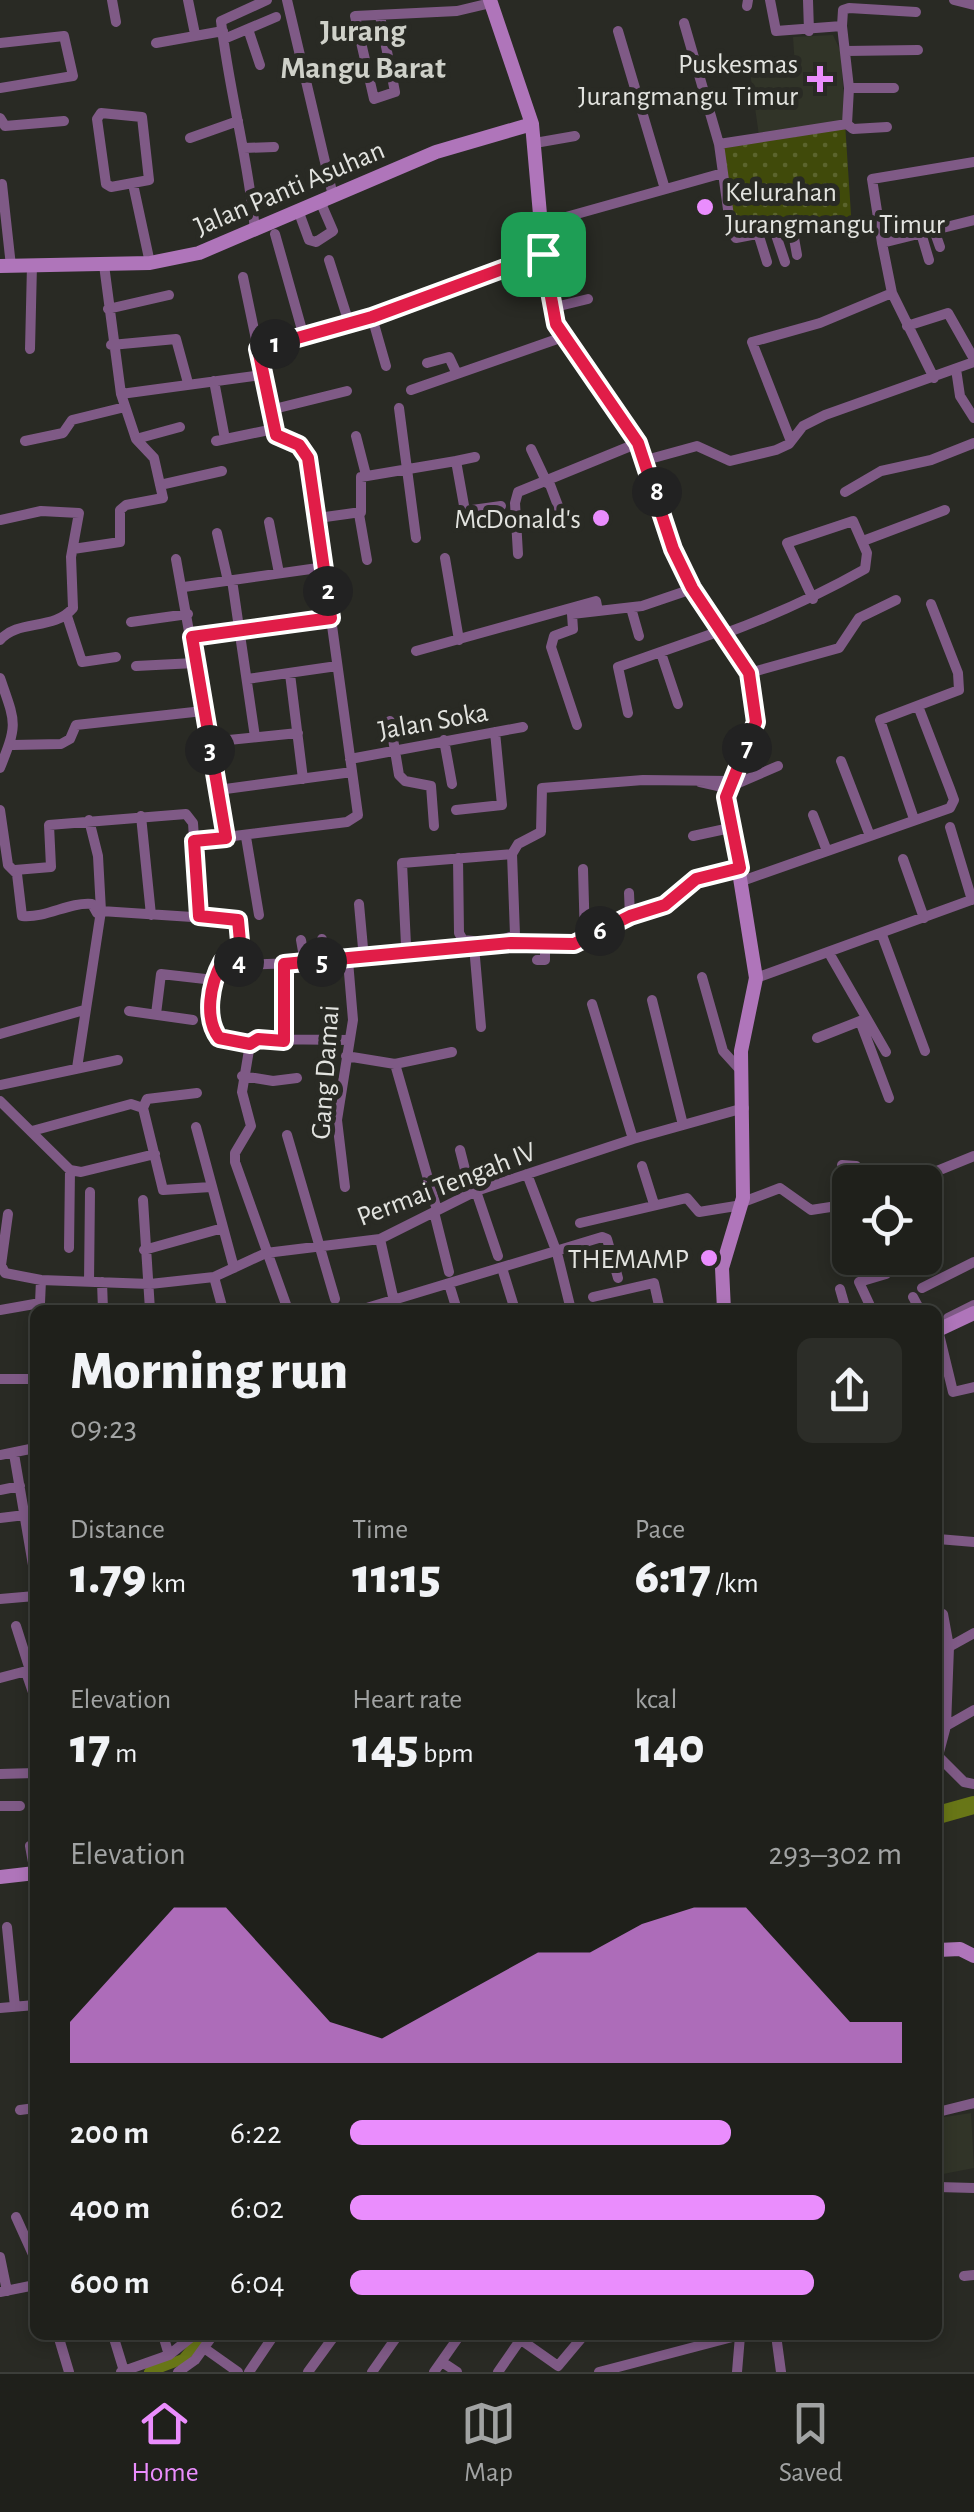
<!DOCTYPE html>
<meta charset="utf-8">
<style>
:root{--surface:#1f201b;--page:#2c2d28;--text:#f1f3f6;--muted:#a1a3a3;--line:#3c3e3a;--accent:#ea8dfd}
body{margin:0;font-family:"Alegreya Sans",sans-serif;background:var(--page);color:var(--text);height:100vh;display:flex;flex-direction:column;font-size:38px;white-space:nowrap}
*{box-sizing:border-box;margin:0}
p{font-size:32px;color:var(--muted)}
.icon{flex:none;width:55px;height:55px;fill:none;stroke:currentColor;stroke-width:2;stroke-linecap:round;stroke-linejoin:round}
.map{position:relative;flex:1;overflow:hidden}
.sheet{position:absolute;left:30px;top:1305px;width:912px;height:1035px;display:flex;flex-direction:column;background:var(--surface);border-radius:15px;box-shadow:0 5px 15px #0003,0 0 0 2px var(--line)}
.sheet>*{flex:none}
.buttons{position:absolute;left:832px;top:1165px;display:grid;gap:20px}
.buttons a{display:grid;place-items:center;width:110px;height:110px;border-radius:15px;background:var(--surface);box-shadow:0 5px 15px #0003,0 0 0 2px var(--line);font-size:50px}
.pin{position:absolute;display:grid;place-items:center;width:85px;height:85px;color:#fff;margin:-42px;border-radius:20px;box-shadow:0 5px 15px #0006}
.km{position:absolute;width:50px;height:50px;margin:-25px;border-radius:50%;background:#222;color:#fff;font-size:28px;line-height:50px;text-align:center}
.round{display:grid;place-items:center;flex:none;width:105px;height:105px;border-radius:15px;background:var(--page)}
.headline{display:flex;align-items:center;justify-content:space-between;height:170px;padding:0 40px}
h1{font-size:55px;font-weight:800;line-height:75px}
.stats{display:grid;grid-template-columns:repeat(3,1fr);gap:15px;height:170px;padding:10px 40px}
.stats div{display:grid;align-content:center}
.stats b{font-size:50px;font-weight:800}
.stats small{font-size:28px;font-weight:400}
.stats p{font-size:28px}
.chart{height:280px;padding:20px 40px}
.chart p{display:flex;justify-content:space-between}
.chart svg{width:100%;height:180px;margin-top:10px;fill:var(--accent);opacity:.7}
ul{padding:0 40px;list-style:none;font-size:32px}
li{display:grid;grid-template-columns:160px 120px 1fr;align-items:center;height:75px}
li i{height:25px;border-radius:12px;background:var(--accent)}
.tab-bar{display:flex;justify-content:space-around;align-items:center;height:140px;border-top:2px solid var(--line);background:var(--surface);font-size:28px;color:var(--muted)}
.tab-bar a{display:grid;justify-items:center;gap:5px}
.tab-bar .active{color:var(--accent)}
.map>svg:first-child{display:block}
</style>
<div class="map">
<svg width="974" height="2372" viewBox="0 0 974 2372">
<defs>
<pattern id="grass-dots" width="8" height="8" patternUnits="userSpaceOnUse" patternTransform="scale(2.5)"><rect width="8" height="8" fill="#404a0a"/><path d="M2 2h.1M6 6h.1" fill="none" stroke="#5b642d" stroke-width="1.8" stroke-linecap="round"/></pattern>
</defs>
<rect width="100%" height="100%" fill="#292a24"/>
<path fill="#313428" d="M833 35 841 52 845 123 759 136 750 72 795 68 793 37Z
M971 2113 974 2168 938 2175V2118Z"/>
<path fill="url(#grass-dots)" d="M845 123 852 230 794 226 731 229 720 142Z"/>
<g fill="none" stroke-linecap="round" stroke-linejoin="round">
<path stroke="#687617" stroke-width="10" d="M149 2372 183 2359 203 2335"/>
<path stroke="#687617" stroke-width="18" d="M938 1815 974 1805"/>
<path stroke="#7f5a86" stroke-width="10" d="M112 0 116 22
M188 0 195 34
M287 0 333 196
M808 0 809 31
M954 0 974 5
M747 6 748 0
M380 16 395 92 374 99 355 16 457 11 491 3
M684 23 719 144
M842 26 843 10 849 8 916 12
M248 29 260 65
M618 31 665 189
M224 39 276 17
M0 43 64 36 73 76 0 88
M156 43 223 31
M846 51 918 50
M849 88H894
M101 113 142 117 149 180 111 187 106 184 97 119Z
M0 118 5 126 64 121
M847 124 853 129 887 127
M190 138 238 121
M535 143 575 136
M244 148 274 147
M974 162 872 179 882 243 974 220
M723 173 731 231 736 238 794 227 879 232
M2 184 11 266
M133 184 150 263
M298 210 309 240 316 242 333 231 320 201
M541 224 723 173 719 144 847 124 849 88 842 26 776 31 770 0
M792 227 797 255
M774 229 785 262
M934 230 940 247
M255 231C249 161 229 92 221 21L267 0
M758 233 767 262
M921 233 929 260
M275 234 304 337
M882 243 892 293 934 378
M329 260 349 323
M243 277 258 349
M551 308 588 299
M108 309 169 295
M372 317 386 366
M907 326 948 313 974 359
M111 345 176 339 188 383
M30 349 32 265
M427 363 449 357 457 374
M956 369 960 396 974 418
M214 381 225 439
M411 390 563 337
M121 394 262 375
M399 408 416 538
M270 410 347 391
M356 436 366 475
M136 439 180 427
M790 439 752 342 820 323 892 293
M25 441 63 433 72 420 125 407
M216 441 274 429
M531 449 547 483
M646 460 697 446 730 461 776 450 789 444 803 426 825 415 974 362
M456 461 475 457
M549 482 560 511
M160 485 222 471
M845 492 881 471 931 460 974 443
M359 514 367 560
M318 518 361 512V477L456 461 465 511 501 506
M0 520 41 511 79 513 71 557 73 608C54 631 18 619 0 640
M269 522 279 573
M217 533 228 581
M863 541 945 510
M73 549 120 542V510L126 505 163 498 154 458 136 439 121 394 104 265
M518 554 515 503 518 492 638 443
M445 558 459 640
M176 559 226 838
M232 580 255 737
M184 587 325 567
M631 608 639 636
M67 616 82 662 116 657
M131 622 188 614
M726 633C775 615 819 595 865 569L867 553 853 521 787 543 813 599
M191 637 331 618
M416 651 596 601 598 611
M661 653 678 704
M136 666 195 663
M749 673 839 648 859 618 896 600
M290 674 303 779
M0 678C16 724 18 723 0 768
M247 679 337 666
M628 713 618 667 723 630
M390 721 399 775 405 781 431 786 434 826
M577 725 551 647 554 636 573 629 572 614 642 606 692 589
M444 740 452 784
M209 742 298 733
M13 745 61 744 70 739 76 725 203 711
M350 759 523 727
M841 761 870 836
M700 782 727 788 778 766
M218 790 352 772
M0 810 8 865 17 874 22 916C48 918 68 902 92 904L97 913
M456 810 502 805 495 732
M813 815 827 851
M141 816 151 915
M914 819 880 720 959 690 958 673 931 604
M89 820 98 856 101 911
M950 827 972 900
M693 836 730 828
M246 837 259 915
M194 841 347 822 358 815 309 458 299 445 276 435 258 349 372 317 543 254
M458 858 459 933 463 940 473 941
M903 859 924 918
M583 869 585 940
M15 870 51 867 49 825 186 814 193 823 199 916
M742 881 950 808 954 800 950 789 918 706
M629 893 630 916
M359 904 364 959
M882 935 925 1051
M322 939 325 961
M505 939 515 935 512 854 518 844 541 832 542 788 643 780 730 781
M301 940 305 963
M406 945 402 863 512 854
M474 946 481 1027
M829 953 886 1052
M537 960H545V944
M242 963 223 962C210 983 204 1017 219 1038L250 1044 258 1039 349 1040
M284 963V1041
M702 977 723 1051 742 1072
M756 978 974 899
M652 1000 683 1125
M592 1004 633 1139
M129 1011 193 1020
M156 1014 161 974 214 980
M860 1021 889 1098
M0 1034 84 1010
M817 1038 865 1019
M250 1044 242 1092 251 1126 235 1153V1162L288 1310
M346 1056 395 1064 452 1052
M395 1064 437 1210
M77 1068 101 911 238 920 244 965 348 961 511 943 574 944 630 916 665 905 696 879 740 867
M242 1076 273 1081 297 1078
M0 1085 118 1060
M0 1101 70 1170 81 1172 155 1154
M143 1108 163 1190 211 1187
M143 1108 147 1099 197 1093
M196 1127 234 1268
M32 1131 131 1104 143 1108
M287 1135 335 1299
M460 1150 471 1193
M842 1165 856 1166 861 1182
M642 1166 654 1204
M527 1174 557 1253 571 1310
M910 1182 974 1156
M345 1187 337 1120 353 1020 348 961
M476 1191 498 1256
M143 1200 150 1310
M743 1202 780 1188 811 1210 850 1204
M434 1212 449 1272
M8 1214 1 1265 5 1273 41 1280 150 1284 214 1277 266 1253 380 1239 476 1191 633 1139 744 1108
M580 1223 687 1198 699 1212 742 1205
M380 1239 396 1310
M69 1248 70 1170
M144 1250 223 1228
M502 1268 515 1310
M214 1277 223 1310
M89 1282 90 1192
M102 1282 103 1310
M449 1284 457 1310
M922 1288 974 1262
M840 1289 846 1310
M593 1297 654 1283 660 1310
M913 1297 920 1310
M0 1310 40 1303 41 1280
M360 1310 602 1237 607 1239 618 1278
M872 1310 859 1282 886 1274
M948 1318 974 1305
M938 1330 953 1392 974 1387
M0 1379H35
M14 1454 35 1577
M0 1455 35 1448
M0 1490 20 1486
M0 1518 25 1515
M938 1539 974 1542
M0 1599 35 1596
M943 1614 949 1647 974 1633
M16 1626 30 1670
M26 1672 35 1698
M0 1678 34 1669
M946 1726 949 1647
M938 1756 946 1726 974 1710
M938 1756 964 1782 974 1784
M0 1774 35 1773
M0 1806H20
M35 1873 30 1846 35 1844
M7 1927 15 2007
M0 2008 35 2005
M20 2110 35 2108
M938 2112 974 2103
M938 2187 974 2188
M16 2217 35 2259
M0 2257 7 2291
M964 2276 974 2275
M0 2292 35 2285
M58 2335 69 2372
M113 2335 124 2371
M163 2335 169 2355
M514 2335 558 2366 584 2335
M776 2335 781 2372
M204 2348 238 2372
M442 2362 457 2372
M121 2372 169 2355 194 2335
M178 2372 195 2360 213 2335
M249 2372 274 2335
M308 2372 335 2335
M372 2372 398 2335
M434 2372 460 2335
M498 2372 523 2336
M599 2372 740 2335
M737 2372 740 2336"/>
<path stroke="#af75ba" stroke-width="14" d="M490 0 532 124 545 271 557 325 638 443 673 549 692 589 749 673 754 694 753 734 727 797 756 978 741 1051 743 1198 722 1268 724 1310
M0 266 150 263 199 253 436 152 532 124
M938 1330 974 1313
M0 1877 35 1873
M938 1950 960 1949 974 1956"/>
</g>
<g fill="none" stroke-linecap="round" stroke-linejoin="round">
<g stroke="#fff" stroke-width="20">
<path id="route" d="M543 254 556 324 638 443 673 549 692 588 749 673 756 722 726 797 740 868 696 879 665 905 630 916 574 944 511 943 284 964V1041L258 1039 250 1044 219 1038C204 1018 210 984 222 962L242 963 238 920 199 916 194 841 226 838 192 637 331 618 308 458 299 445 276 435 258 349 372 317Z"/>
</g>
<use href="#route" stroke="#e11d48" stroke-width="12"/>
</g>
<g fill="#ea8dfd" stroke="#292a24" stroke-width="4">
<path d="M815 64h10v10h10v10h-10v10h-10v-10h-10v-10h10z"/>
<circle cx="705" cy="207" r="10"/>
<circle cx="601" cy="518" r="10"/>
<circle cx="709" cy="1258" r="10"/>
</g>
<g text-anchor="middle" stroke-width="10" stroke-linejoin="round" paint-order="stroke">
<g font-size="28" fill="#e2e3df" stroke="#292a24" text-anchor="end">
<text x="798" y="73">Puskesmas<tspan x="798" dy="32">Jurangmangu Timur</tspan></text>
<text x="725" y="201" text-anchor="start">Kelurahan<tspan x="725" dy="32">Jurangmangu Timur</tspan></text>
<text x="581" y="528">McDonald's</text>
<text x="689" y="1268">THEMAMP</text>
</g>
<g font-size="28" fill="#e2e3df" stroke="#292a24">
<text transform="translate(289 187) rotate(-23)" y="10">Jalan Panti Asuhan</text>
<text transform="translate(433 720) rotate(-10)" y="10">Jalan Soka</text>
<text transform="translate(324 1072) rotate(-86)" y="10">Gang Damai</text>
<text transform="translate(446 1183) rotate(-21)" y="10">Permai Tengah IV</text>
</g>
<g font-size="32" font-weight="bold" fill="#cfd1c9" stroke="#292a24">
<text x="363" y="41">Jurang<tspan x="363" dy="37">Mangu Barat</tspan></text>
</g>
</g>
</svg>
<div class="buttons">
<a><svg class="icon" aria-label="locate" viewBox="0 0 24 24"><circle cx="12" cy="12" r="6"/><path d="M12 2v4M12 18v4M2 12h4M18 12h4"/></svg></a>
</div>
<div class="pin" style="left:543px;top:254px;background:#1e9e55"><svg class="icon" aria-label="arrive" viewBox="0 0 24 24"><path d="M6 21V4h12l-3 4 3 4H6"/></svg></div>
<b class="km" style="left:275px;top:344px">1</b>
<b class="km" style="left:328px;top:591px">2</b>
<b class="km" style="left:210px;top:750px">3</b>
<b class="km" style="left:239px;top:962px">4</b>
<b class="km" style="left:322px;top:962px">5</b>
<b class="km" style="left:600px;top:931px">6</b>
<b class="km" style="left:747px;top:748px">7</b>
<b class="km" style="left:657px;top:492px">8</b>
<section class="sheet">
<div class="headline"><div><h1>Morning run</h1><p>09:23</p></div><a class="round"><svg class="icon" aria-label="share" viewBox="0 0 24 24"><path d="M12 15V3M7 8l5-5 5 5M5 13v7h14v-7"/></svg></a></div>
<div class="stats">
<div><p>Distance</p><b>1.79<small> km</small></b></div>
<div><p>Time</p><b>11:15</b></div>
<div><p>Pace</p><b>6:17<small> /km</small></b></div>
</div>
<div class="stats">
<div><p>Elevation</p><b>17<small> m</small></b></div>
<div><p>Heart rate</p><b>145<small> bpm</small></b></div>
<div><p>kcal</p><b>140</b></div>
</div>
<div class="chart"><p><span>Elevation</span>293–302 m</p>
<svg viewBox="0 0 160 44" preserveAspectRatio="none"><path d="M0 44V34L10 20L20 6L30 6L40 20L50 34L60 38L70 31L80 24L90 17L100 17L110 10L120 6L130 6L140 20L150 34L160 34V44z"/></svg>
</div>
<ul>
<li><b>200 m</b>6:22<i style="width:69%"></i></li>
<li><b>400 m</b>6:02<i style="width:86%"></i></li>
<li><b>600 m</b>6:04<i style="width:84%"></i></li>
</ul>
</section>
</div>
<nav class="tab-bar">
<a class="active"><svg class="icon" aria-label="home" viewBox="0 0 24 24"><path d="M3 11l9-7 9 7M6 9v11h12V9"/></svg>Home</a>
<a><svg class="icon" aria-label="map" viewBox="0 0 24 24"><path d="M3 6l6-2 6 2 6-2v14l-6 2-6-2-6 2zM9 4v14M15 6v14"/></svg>Map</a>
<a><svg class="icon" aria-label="saved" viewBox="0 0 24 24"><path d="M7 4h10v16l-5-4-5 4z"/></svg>Saved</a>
</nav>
